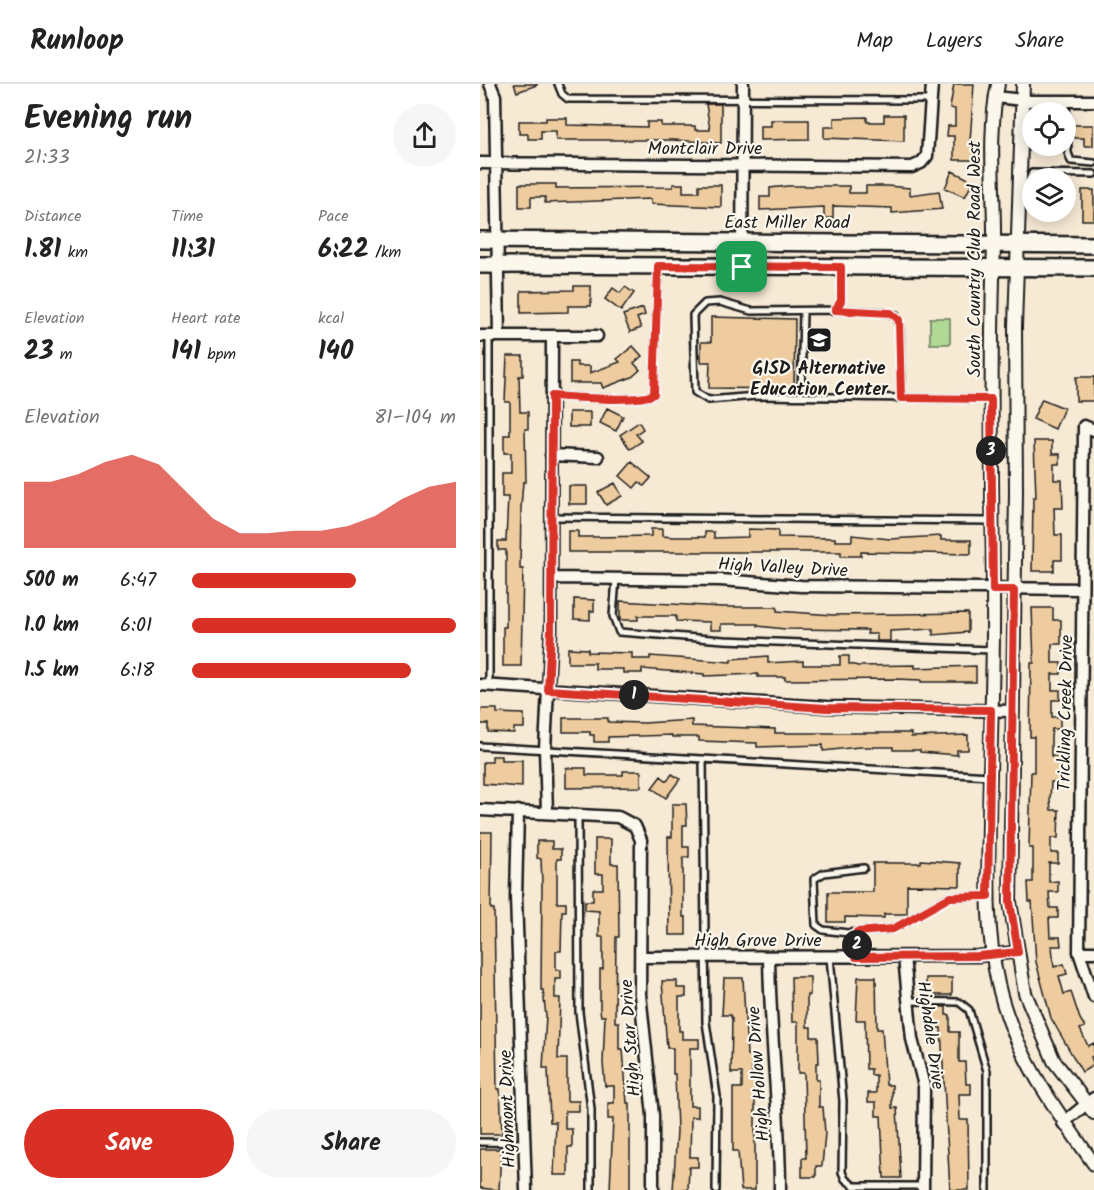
<!DOCTYPE html>
<meta charset="utf-8">
<style>
:root{--surface:#fff;--page:#f6f6f6;--text:#222;--muted:#767676;--line:#e0e0e0;--accent:#d93025}
body{margin:0;font-family:Kalam,sans-serif;background:var(--page);color:var(--text);height:100vh;display:flex;flex-direction:column;font-size:22px;white-space:nowrap}
*{box-sizing:border-box;margin:0}
p{font-size:20px;color:var(--muted)}
.icon{flex:none;width:33px;height:33px;fill:none;stroke:currentColor;stroke-width:2;stroke-linecap:round;stroke-linejoin:round}
.map{position:relative;flex:1;overflow:hidden}
.side{display:flex;flex-direction:column;background:var(--surface);width:480px}
.side>*{flex:none}
.tools{position:absolute;left:542px;top:18px;display:grid;gap:12px}
.tools a{display:grid;place-items:center;width:54px;height:54px;border-radius:50%;background:var(--surface);box-shadow:0 3px 15px #0003;font-size:30px}
.pin{position:absolute;display:grid;place-items:center;width:51px;height:51px;color:#fff;margin:-26px;border-radius:12px;box-shadow:0 3px 9px #0006}
.km{position:absolute;width:30px;height:30px;margin:-15px;border-radius:50%;background:#222;color:#fff;font-size:16px;line-height:30px;text-align:center}
.round{display:grid;place-items:center;flex:none;width:63px;height:63px;border-radius:32px;background:var(--page)}
.overview{display:flex;align-items:center;justify-content:space-between;height:102px;padding:0 24px}
h1{font-size:33px;font-weight:600;line-height:45px}
.metrics{display:grid;grid-template-columns:repeat(3,1fr);gap:9px;height:102px;padding:6px 24px}
.metrics div{display:grid;align-content:center}
.metrics b{font-size:26px;font-weight:600}
.metrics small{font-size:16px;font-weight:400}
.metrics p{font-size:16px}
.chart{height:168px;padding:12px 24px}
.chart p{display:flex;justify-content:space-between}
.chart svg{width:100%;height:108px;margin-top:6px;fill:var(--accent);opacity:.7}
.button{display:flex;gap:12px;margin-top:auto;padding:12px 24px}
.button a{flex:1;height:69px;border-radius:36px;background:var(--accent);color:#fff;font-size:24px;font-weight:600;line-height:69px;text-align:center}
.button a+a{background:var(--page);color:var(--text)}
ul{padding:0 24px;list-style:none;font-size:20px}
li{display:grid;grid-template-columns:96px 72px 1fr;align-items:center;height:45px}
li i{height:15px;border-radius:8px;background:var(--accent)}
header{display:flex;align-items:center;gap:36px;box-sizing:border-box;height:84px;padding:0 30px;background:var(--surface);border-bottom:2px solid var(--line)}
header strong{font-size:28px}
nav{display:flex;gap:33px;margin-inline-start:auto;font-size:21px}
main{display:flex;flex:1;min-height:0}
.map>svg:first-child{display:block}
</style>
<header>
<strong>Runloop</strong>
<nav><a>Map</a><a>Layers</a><a>Share</a></nav>
</header>
<main>
<section class="side">
<div class="overview"><div><h1>Evening run</h1><p>21:33</p></div><a class="round"><svg class="icon" aria-label="share" viewBox="0 0 24 24"><path d="M12 15V3M7 8l5-5 5 5M5 13v7h14v-7"/></svg></a></div>
<div class="metrics">
<div><p>Distance</p><b>1.81<small> km</small></b></div>
<div><p>Time</p><b>11:31</b></div>
<div><p>Pace</p><b>6:22<small> /km</small></b></div>
</div>
<div class="metrics">
<div><p>Elevation</p><b>23<small> m</small></b></div>
<div><p>Heart rate</p><b>141<small> bpm</small></b></div>
<div><p>kcal</p><b>140</b></div>
</div>
<div class="chart"><p><span>Elevation</span>81–104 m</p>
<svg viewBox="0 0 160 44" preserveAspectRatio="none"><path d="M0 44V17L10 17L20 14L30 9L40 6L50 10L60 21L70 32L80 38L90 38L100 37L110 37L120 35L130 31L140 24L150 19L160 17V44z"/></svg>
</div>
<ul>
<li><b>500 m</b>6:47<i style="width:62%"></i></li>
<li><b>1.0 km</b>6:01<i style="width:100%"></i></li>
<li><b>1.5 km</b>6:18<i style="width:83%"></i></li>
</ul>
<div class="button"><a>Save</a><a>Share</a></div>
</section>
<div class="map">
<svg width="614" height="1106" viewBox="0 0 614 1106">
<rect width="100%" height="100%" fill="#f7ead5"/>
<filter id="ink" filterUnits="userSpaceOnUse"><feTurbulence type="fractalNoise" baseFrequency=".0167" numOctaves="2"/><feDisplacementMap in="SourceGraphic" scale="12" xChannelSelector="R" yChannelSelector="G"/><feConvolveMatrix kernelMatrix="1 2 1 2 8 2 1 2 1" color-interpolation-filters="sRGB"/></filter>
<g filter="url(#ink)">
<path fill="#b1d995" stroke="#667a58" stroke-width="1.5" d="M450 234H470V260H450Z"/>
<path fill="#eecc9f" stroke="#1c1c1c" stroke-width="1.5" d="M34 0H57V1L37 8Z
M474 0H494L490 58H494V76H474V52H467L468 42H475V25L470 24Z
M226 20H241V59L193 56H76V47H61V55H48V50H39V37H66V34H87V41L167 43V38H181V42H215V46H230Z
M404 31H424V57L344 54V43H354V34L387 33V38H404Z
M291 36H329V55L280 56V42H291Z
M593 41H613V62H604V54H593Z
M472 87 493 97 485 113 465 104Z
M39 100H76V104L193 103V100H203V108H219V101H241V123L171 120V115L65 119V113H51V123H39Z
M308 102H369V109H386V102H407L430 104V111L459 107 462 125 412 129V124L353 122V134H344V123L280 126V113H290V104Z
M602 106H614V136H602Z
M94 202H111V222H88V228L41 229V207L94 206Z
M145 203 154 209 141 227 125 215 133 204 140 209Z
M163 224 165 231 157 234 161 244 150 248 143 231Z
M231 233 315 235 314 305 229 304 230 278H221V258H231Z
M153 262 162 272 154 279 160 286 152 293 123 304 121 299H90V278H97V282H110V289L140 278 137 275Z
M27 272H43V292H39L40 328H48V345H45L46 398H43L41 424 40 485H43L41 582H23V543H26V466H18V457H26L28 413H22V389H31V369H24V351H30V318H25Z
M596 293H614V317H596Z
M562 315 584 324 575 345 553 335Z
M127 324 143 332 136 347 120 339Z
M89 328H110V343H89Z
M159 338 163 345 156 350 162 357 150 365 140 351Z
M554 357H572V370H580V380H574V396H582L583 424H574L575 451H582V476H574V487H552L553 413H556Z
M152 378 171 394 164 402 159 398 154 404 140 392Z
M135 399 142 412 126 421 118 408Z
M89 402H107V420H89Z
M171 445H182V452L193 453H225V448H234V454L268 453V445L298 446V453L355 454V457H372V451L410 455 461 452V456H491V470L381 468V472H361V468H88V447H98V453H116L171 452Z
M94 515 114 516V527H110V536L94 535Z
M140 517 242 523H297V527L353 531 488 529V548L453 551V545L410 547V557H397V550H387L388 546 305 545 278 542V540H241V546H230V538L196 537V532H158V536H140Z
M552 524H573V536H581V560H572V579H581V590H572V606H580V616H572V633H580V645H572L571 653V672H579V698H571L570 716 571 726H579L578 754H571V769H578V779H569V798L578 797V808H569L570 824H578V834H569L570 853H580L581 862H572L574 883 584 880 587 890 579 892 584 910 591 908 600 935 605 943 600 945 608 962 614 959V971L611 973 614 981 602 988 571 934 556 878 552 818H549L548 798H553V764H549L551 688H554V653H550L551 579H554Z
M88 564 108 565V568L152 569V575H170V572L251 578V575L288 572V579L323 577V581H360V572H369V580L378 582 435 581V584L496 582V598H441V596L415 595 305 596V593H278V590L224 592V590L162 585V589H143V585H115V579H88Z
M0 625H17V629L44 630V644H34V649L8 648V640H0Z
M83 634H128V638L164 639 212 636V642L295 645V649H431V653L488 651V666H477V671L440 668V666H413V663H379L343 667V661L277 663V659L219 657V653H192V651L128 653V658H114V651H110V648H83Z
M12 672H21V676H42V703L3 700V678H12Z
M86 684H106V691H143V687H161V703L86 704Z
M192 690 200 695 186 714 172 704 181 692 187 697Z
M192 720H206L207 741H203V763H209V773H203V833H206V851H189L188 753H192Z
M0 748H12L11 825H14L17 1005H20L22 1050H0Z
M115 755H131V780H138L139 853H136L135 938H139V965H143L147 1019H150V1106H130L133 1035H128V1019H134V1002H125L123 979 125 932H121L120 926V885H123V853H119V827L105 826V817H113V805H123V790H115Z
M57 757H72V765H81V775H77V819H86V827H82L81 867H76V886H81V895H75V914H80L78 975H87V1017H99V1027H85V1045H92V1063H88V1091H74L76 1038H70L68 984H63L66 932 63 906H61L62 799 61 775 57 774Z
M441 776 480 779V802L427 801V830H404V834L365 833V838H348V808H393V779H441Z
M311 893H330V911H327V943H331V953H338L339 979H336V996H339V1023H343L345 1049 342 1082H336V1093H322V1074H326L324 989H318V938H312Z
M378 893H396L397 945H402L406 1001H412V1024H417L421 1094H404L401 1032H396V1018H388V1009H396V991H391V985H386L385 936H376Z
M244 894H263L267 971H272V996H275V1106H261L258 1067H253V1004H262V989H251L252 935 250 931H242Z
M446 894H472V911H446Z
M182 897H197V904H206V913H199V947H202V955H219V964H210V1022H218V1033H211L210 1073H218V1083H209L208 1106H193L197 1047 195 990H193V964H187Z
M449 922 466 923V931H470V948H479V978H485L486 1000H491V1010H479L480 1036H488L489 1106H470L461 944H449Z
M0 1065H21L19 1106 0 1104Z"/>
<g fill="none" stroke-linecap="round" stroke-linejoin="round">
<g stroke="#1c1c1c" stroke-width="10">
<path id="service" d="M78 0 82 10 88 15 450 16
M586 17 588 69 591 77 614 79
M545 105 552 89 614 90
M361 185V217L355 226 271 227 240 218 225 219 213 231 215 308 228 316 276 312 511 315
M355 226 402 228 416 231 420 245 421 314
M71 312C92 313 159 319 174 310L178 184
M321 312 323 228
M71 433 510 437
M136 495 133 532 139 548 244 556 512 566
M9 601V252
M0 662 510 692
M223 675 226 938 237 1012 236 1106
M98 731 99 928 111 1025V1106
M384 784 344 789 334 795 336 841 343 846 368 849 413 845 469 813 508 812
M350 873 363 1017 362 1088 365 1095 374 1102H443
M376 873 377 848
M428 917 479 918 489 926 507 987V1106
M0 1058 45 1059"/>
</g>
<g stroke="#1c1c1c" stroke-width="15">
<path id="minor" d="M10 0 15 12 19 252
M515 13 551 17H614
M0 79 432 83 441 79 447 72 452 0
M262 183 263 0
M0 252H117
M614 346 604 342 599 868 614 913
M71 371 118 373
M71 494 240 496 321 502 602 505
M0 601 346 623 533 627
M0 726 138 733 155 742 161 756 160 910 173 1031V1106
M38 727 36 813 46 1106
M67 728 65 665 71 546 72 252
M599 868H614
M162 873 498 872 538 868
M289 873C290 951 300 1028 300 1106
M424 873 432 955 444 1002 443 1106
M583 1039 614 1014"/>
</g>
<g stroke="#1c1c1c" stroke-width="16">
<path id="tertiary" d="M518 0C507 54 515 107 514 161 510 276 512 391 513 506 514 584 510 662 509 740 508 794 506 847 518 900 534 970 574 1023 614 1080
M543 0 535 242 536 408 530 818 545 909 574 977 614 1029"/>
</g>
<g stroke="#1c1c1c" stroke-width="20">
<path id="secondary" d="M0 156 614 161
M0 181 614 184"/>
</g>
<use href="#service" stroke="#fbf7ec" stroke-width="5"/>
<use href="#minor" stroke="#fbf7ec" stroke-width="10"/>
<use href="#tertiary" stroke="#fbf7ec" stroke-width="12"/>
<use href="#secondary" stroke="#fbf7ec" stroke-width="15"/>
</g>
</g>
<g fill="none" stroke-linecap="round" stroke-linejoin="round" filter="url(#ink)">
<g stroke="#fff" stroke-width="12">
<path id="route" d="M178 182 361 183V217L355 226 411 229 419 236 421 314 511 315 513 506H534L530 818 538 868 498 872 376 873 377 848 413 845 470 813 508 812 511 626 346 624 68 606 71 546 72 312C92 313 160 319 174 310Z"/>
</g>
<use href="#route" stroke="#d93025" stroke-width="8"/>
</g>
<defs>
<g id="school-square" transform="scale(1.35)"><rect x="-9" y="-9" width="18" height="18" rx="4" fill="#1c1c1c" stroke="#fbf7ec"/><path d="M0-5L7-2L0 1L-7-2ZM-4 1L0 2.5L4 1V4Q0 6-4 4Z" fill="#fff"/></g>
</defs>
<g fill-rule="evenodd">
<use href="#school-square" x="339" y="256"/>
</g>
<g text-anchor="middle" stroke-width="4.5" stroke-linejoin="round" paint-order="stroke">
<g font-size="18" fill="#1c1c1c" stroke="#fbf7ec">
<text x="225" y="70">Montclair Drive</text>
<text x="307" y="144">East Miller Road</text>
<text transform="translate(494 175) rotate(-90)" y="6">South Country Club Road West</text>
<text transform="translate(303 483) rotate(3)" y="6">High Valley Drive</text>
<text transform="translate(585 629) rotate(-89)" y="6">Trickling Creek Drive</text>
<text x="278" y="862">High Grove Drive</text>
<text transform="translate(451 951) rotate(82)" y="6">Highdale Drive</text>
<text transform="translate(150 954) rotate(-94)" y="6">High Star Drive</text>
<text transform="translate(278 990) rotate(-94)" y="6">High Hollow Drive</text>
<text transform="translate(27 1025) rotate(-92)" y="6">Highmont Drive</text>
</g>
<g font-size="18" font-weight="bold" fill="#1c1c1c" stroke="#fbf7ec">
<text x="339" y="290">GISD Alternative<tspan x="339" dy="21">Education Center</tspan></text>
</g>
</g>
</svg>
<div class="tools">
<a><svg class="icon" aria-label="locate" viewBox="0 0 24 24"><circle cx="12" cy="12" r="6"/><path d="M12 2v4M12 18v4M2 12h4M18 12h4"/></svg></a>
<a><svg class="icon" aria-label="layers" viewBox="0 0 24 24"><path d="M12 4l9 5-9 5-9-5zM3 14l9 5 9-5"/></svg></a>
</div>
<div class="pin" style="left:262px;top:183px;background:#1e9e55"><svg class="icon" aria-label="arrive" viewBox="0 0 24 24"><path d="M6 21V4h12l-3 4 3 4H6"/></svg></div>
<b class="km" style="left:154px;top:611px">1</b>
<b class="km" style="left:377px;top:861px">2</b>
<b class="km" style="left:511px;top:367px">3</b>
</div>
</main>
